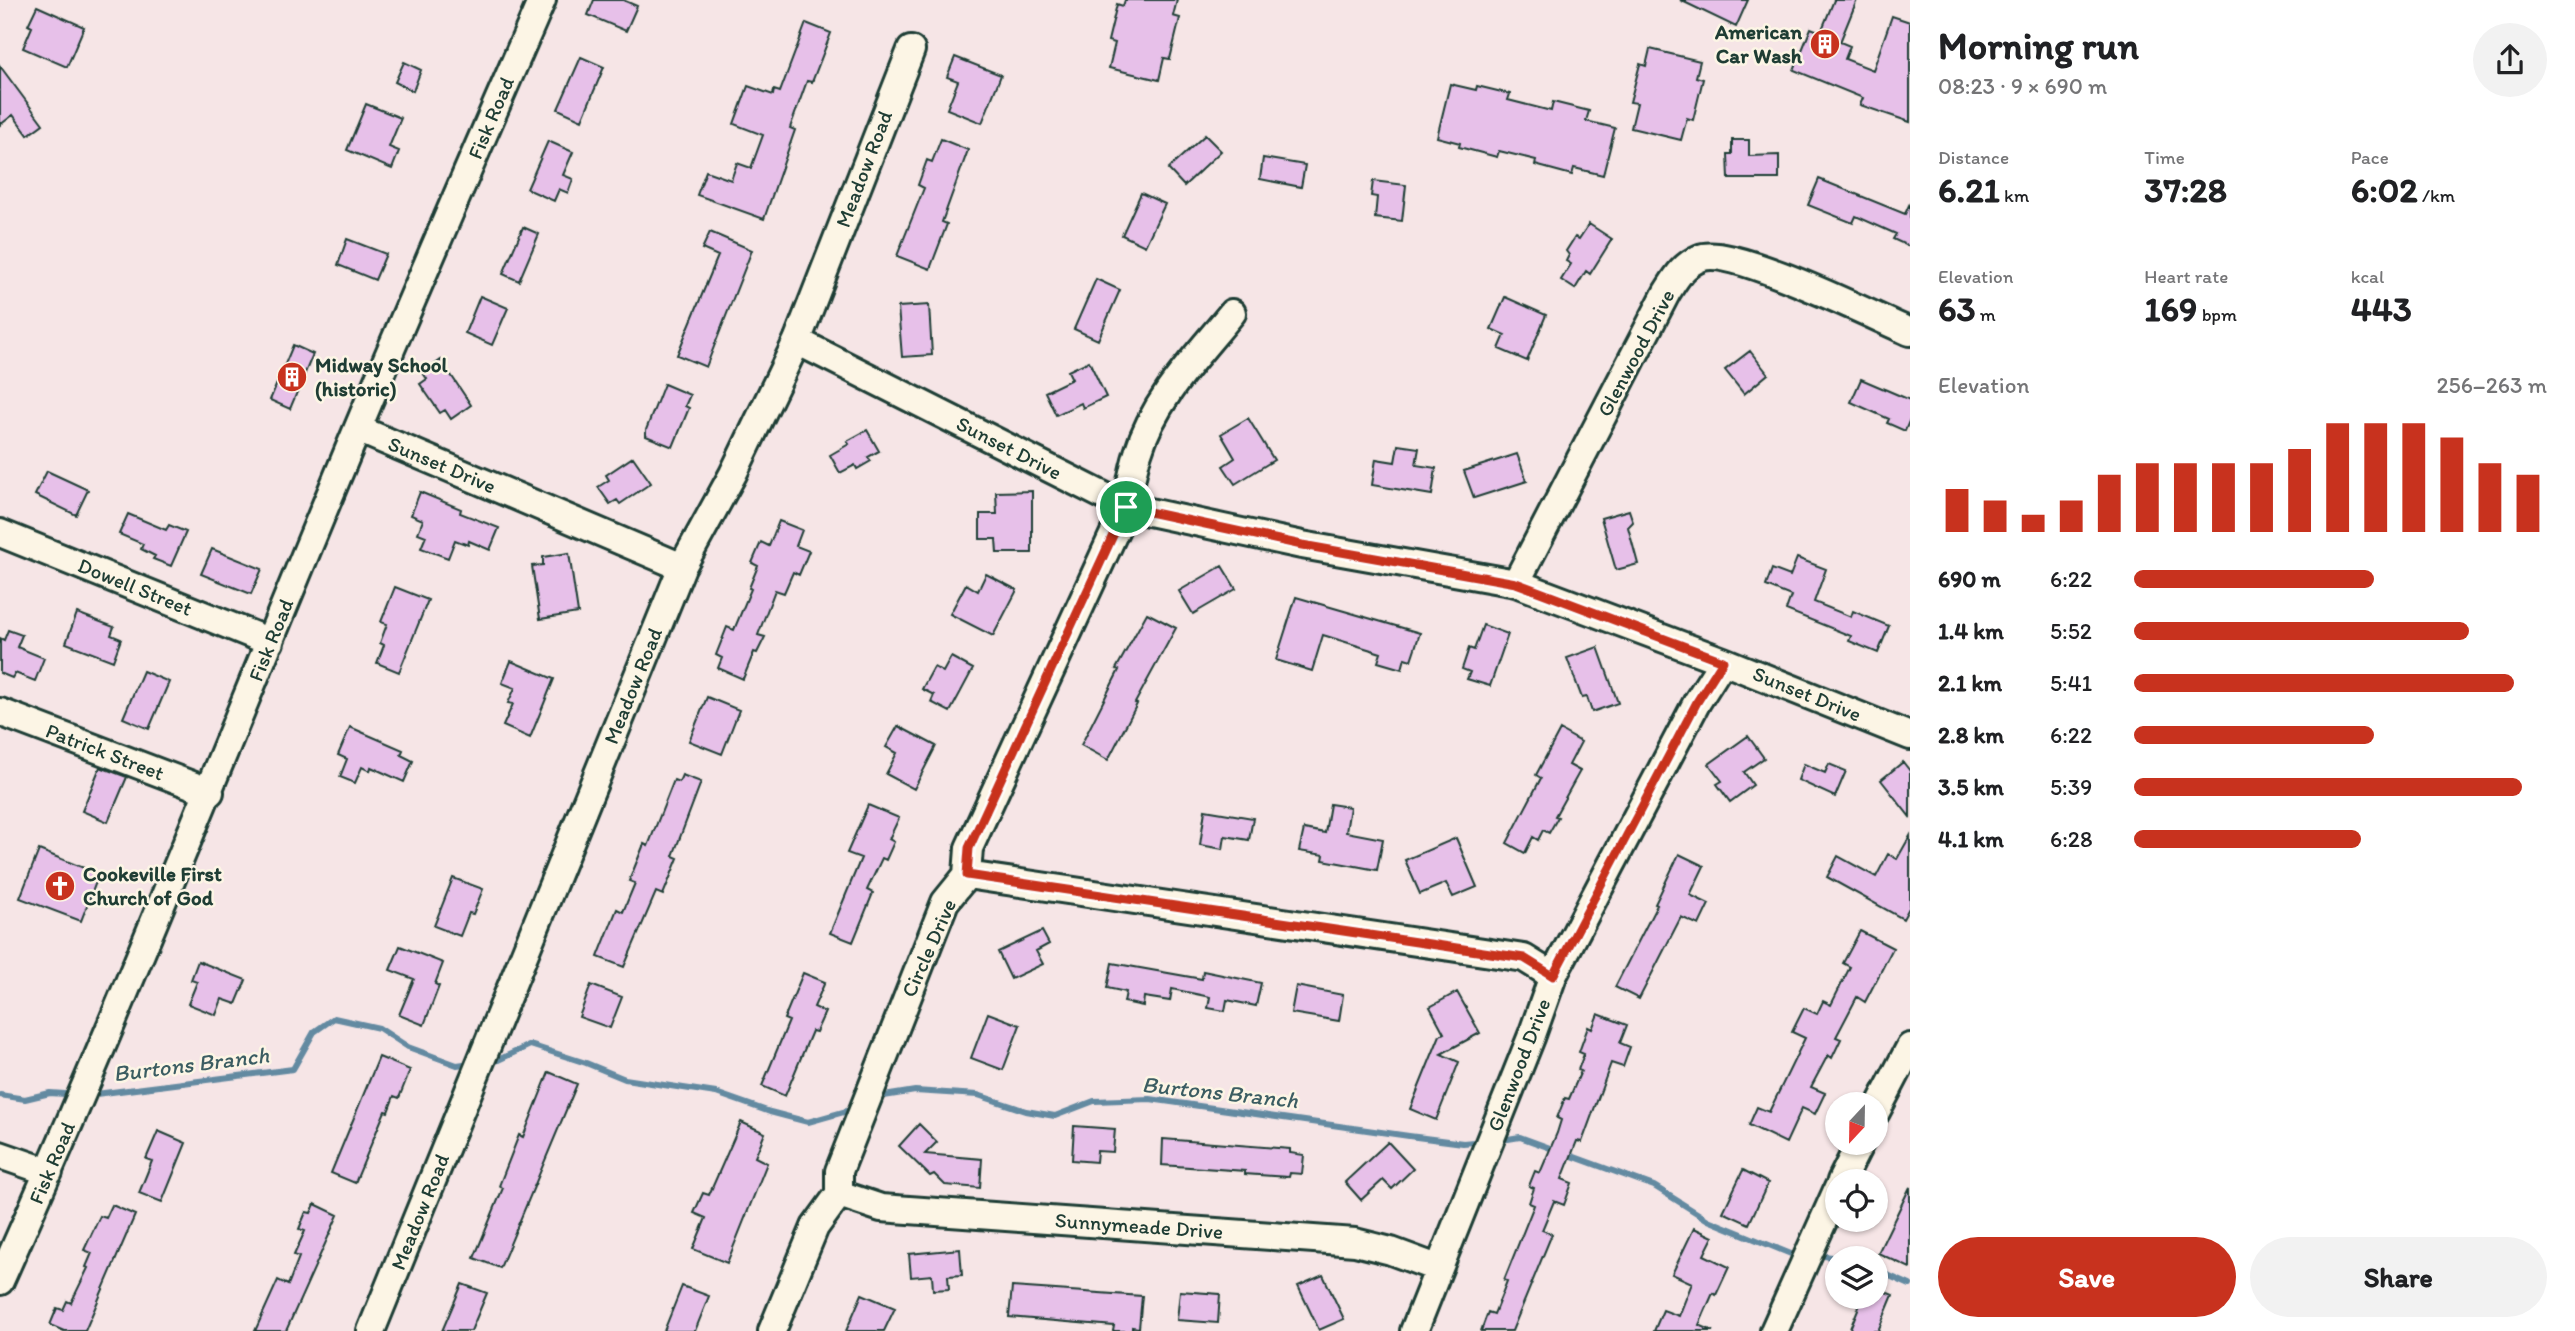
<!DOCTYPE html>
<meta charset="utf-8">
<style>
:root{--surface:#fff;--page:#f2f2f2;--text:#202124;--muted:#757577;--accent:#c8321e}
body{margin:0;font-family:Itim,sans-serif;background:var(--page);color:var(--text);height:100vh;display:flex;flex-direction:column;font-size:26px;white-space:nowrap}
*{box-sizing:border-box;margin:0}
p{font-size:23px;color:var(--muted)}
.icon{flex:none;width:38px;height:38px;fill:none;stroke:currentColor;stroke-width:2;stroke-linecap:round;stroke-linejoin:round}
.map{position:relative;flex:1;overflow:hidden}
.details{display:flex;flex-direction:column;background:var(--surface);width:665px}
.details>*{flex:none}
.needle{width:46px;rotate:202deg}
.tools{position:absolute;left:1825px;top:1092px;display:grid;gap:14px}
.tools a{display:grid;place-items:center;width:63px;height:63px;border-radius:50%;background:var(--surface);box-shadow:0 2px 5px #0004;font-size:35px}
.pin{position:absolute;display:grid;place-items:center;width:60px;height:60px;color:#fff;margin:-30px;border:4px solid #fff;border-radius:50%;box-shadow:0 2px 7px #0007}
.round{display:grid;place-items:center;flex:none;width:74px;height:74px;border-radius:37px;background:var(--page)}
.summary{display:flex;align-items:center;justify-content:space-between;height:119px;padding:0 28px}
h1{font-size:38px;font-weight:700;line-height:52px}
.figures{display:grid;grid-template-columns:repeat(3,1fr);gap:10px;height:119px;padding:7px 28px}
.figures div{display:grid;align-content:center}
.figures b{font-size:35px;font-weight:700}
.figures small{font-size:19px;font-weight:400}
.figures p{font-size:19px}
.chart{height:196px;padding:14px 28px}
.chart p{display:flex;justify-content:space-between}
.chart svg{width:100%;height:126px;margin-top:7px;stroke:var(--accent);stroke-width:6}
.cta{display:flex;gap:14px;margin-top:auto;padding:14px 28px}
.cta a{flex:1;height:80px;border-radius:42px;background:var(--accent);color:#fff;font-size:28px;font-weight:700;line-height:80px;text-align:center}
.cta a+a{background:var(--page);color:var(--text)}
ul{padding:0 28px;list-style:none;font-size:23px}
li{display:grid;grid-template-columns:112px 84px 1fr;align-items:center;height:52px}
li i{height:18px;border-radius:9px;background:var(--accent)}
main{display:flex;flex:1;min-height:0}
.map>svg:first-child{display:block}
</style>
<main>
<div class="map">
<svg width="1910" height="1331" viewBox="0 0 1910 1331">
<rect width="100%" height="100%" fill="#f6e5e6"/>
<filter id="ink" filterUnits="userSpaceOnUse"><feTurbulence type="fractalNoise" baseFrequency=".0143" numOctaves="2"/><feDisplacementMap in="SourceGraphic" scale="14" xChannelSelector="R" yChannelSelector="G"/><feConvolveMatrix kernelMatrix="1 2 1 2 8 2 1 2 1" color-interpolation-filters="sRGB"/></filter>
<g filter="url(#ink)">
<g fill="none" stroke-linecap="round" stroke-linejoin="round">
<path stroke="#638aa1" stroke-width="6" d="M496 1061 530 1045 586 1063 625 1079 716 1093 770 1112 808 1122 847 1111
M96 1094 293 1069 314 1032 334 1018 379 1028 408 1047 457 1065 464 1064
M0 1095 25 1099 50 1093 65 1094
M884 1096 915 1091 978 1095 1026 1111 1055 1116 1094 1101 1150 1099 1409 1136 1463 1143 1474 1142
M1508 1139 1520 1137 1654 1186 1708 1220 1791 1254
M1824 1256 1840 1258
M1876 1270 1910 1285"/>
</g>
<path fill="#e7c0e9" stroke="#1f3d34" stroke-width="2" d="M594 0H623L637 6 626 31 588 15Z
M1125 0H1177L1173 16 1180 18 1170 59 1164 58 1159 80 1109 68 1115 43 1108 41 1117 4 1123 6Z
M1680 0H1748L1736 27Z
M1834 0H1857L1840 42 1850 46 1845 59 1873 70 1892 16 1910 22V122L1860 105 1863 98 1794 70 1811 28 1821 32Z
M37 6 84 27 67 67 23 48 32 27 28 25Z
M806 23 831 33 812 82 807 81 790 128 795 130 764 219 697 195 706 171 731 180 737 163 751 168 763 135 734 124 748 86 773 95 774 90 780 92Z
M1650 49 1700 61 1696 77 1703 79 1693 120 1687 118 1681 140 1631 128 1637 103 1630 102 1640 64 1646 66Z
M581 57 604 67 582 120 558 109Z
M955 57 1001 75 982 123 947 109 958 81 947 77Z
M404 62 421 70 413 91 395 82Z
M0 66 43 124 28 135 13 115 0 125Z
M1450 84 1476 90 1477 86 1510 94 1508 100 1551 111 1553 102 1589 111 1586 121 1615 128 1603 175 1574 168 1572 175 1535 165 1536 160 1499 151 1497 157 1459 147 1460 143 1437 137Z
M366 104 401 118 389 147 399 151 392 169 347 150Z
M1205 135 1221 151 1184 186 1168 169Z
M941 139 968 150 942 222 947 224 930 269 897 256 924 188 918 185 927 160 932 162Z
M1732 140H1749V156L1779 155V179H1729L1728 154H1732Z
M548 141 573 152 563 175 573 179 568 193 559 189 554 201 527 189Z
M1263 158 1305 165 1301 187 1260 179Z
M1819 179 1905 214 1910 203V247L1893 239 1896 234 1856 216 1853 223 1808 205Z
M1373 181 1406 185 1402 221 1375 218 1377 197 1371 196Z
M1141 193 1165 204 1145 246 1122 235Z
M1589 224 1612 239 1590 274 1586 271 1575 289 1561 280 1571 264 1566 261 1569 255 1566 251 1575 237 1579 239Z
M523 227 539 234 519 281 503 274Z
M710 232 752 250 706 367 677 355 718 256 702 249Z
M347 239 386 254 375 280 338 265Z
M1096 279 1120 290 1098 340 1074 329Z
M480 296 508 308 492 345 465 333Z
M1505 297 1546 315 1527 361 1499 349 1505 335 1491 329Z
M929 305 932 355 902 357 898 307Z
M293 345 313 354 290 409 270 400Z
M1750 351 1768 374 1744 394 1725 370Z
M441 360 471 405 451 419 445 410 440 413 420 384 427 379 423 373Z
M1089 361 1106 397 1083 408 1081 403 1056 415 1045 392 1072 379 1068 371Z
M1861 379 1910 400V419L1905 431 1887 423 1889 419 1851 402Z
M664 384 690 395 685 406 689 408 673 447 646 436V430Z
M1248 418 1274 460 1235 484 1223 466 1235 458 1221 434Z
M867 430 879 451 868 457 871 461 857 469 855 465 840 473 830 455 849 444 847 441Z
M1398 445 1419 448 1416 465 1436 468 1432 495 1372 485 1376 459 1395 462Z
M1517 454 1527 481 1474 498 1464 471Z
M633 457 651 483 620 504 617 500 610 504 598 487 609 480 606 475Z
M47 471 88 490 76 515 35 495Z
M1032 491V553H997L996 539H980V514H997L996 492Z
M420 492 461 509 460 513 499 528 490 550 469 541 468 545 455 540 448 558 421 548 426 536 418 533 423 520 411 515Z
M1629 510 1633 522 1628 527 1638 564 1616 570 1601 518Z
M128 514 166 530 169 525 186 532 171 566 153 559 155 556 141 549 143 544 119 534Z
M779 521 802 530 796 546 809 551 799 575 793 572 784 593 775 590 758 635 765 637 757 653 754 652 743 679 718 668 722 658 716 655 727 627 734 630 751 589 749 588 758 566 752 563 761 542 769 546Z
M212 549 262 569 251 594 201 574Z
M569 553 578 613 540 619 532 566 543 565V557Z
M1797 558 1826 569 1814 602 1851 617 1853 611 1889 626 1878 653 1849 641 1851 636 1786 610 1791 596 1766 586 1772 569 1790 576Z
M1222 566 1236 589 1193 614 1179 591Z
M986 574 1017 590 993 636 950 614 966 584 978 591Z
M395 587 428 600 399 672 377 663 384 645 380 643 387 624 381 622Z
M1296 597 1420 633 1411 660 1405 658 1402 669 1378 662 1381 653 1323 635 1312 671 1276 660Z
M77 613 114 627 111 635 121 639 113 661 66 643Z
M1147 613 1176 628 1135 703 1137 704 1108 760 1081 745 1119 670 1116 669Z
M1483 625 1508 634 1490 686 1467 679 1470 672 1462 669 1469 648 1474 650Z
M8 630 22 635 17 647 44 658 35 681 15 673 12 678 0 673V638L4 640Z
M1598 647 1618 703 1592 712 1587 697 1582 698 1567 658Z
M951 657 973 669 950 712 931 702 934 695 922 689 934 667 943 672Z
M511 661 554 679 530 738 503 726 513 704 508 703 515 688 502 683Z
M143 671 169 682 149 729 123 718Z
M707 697 739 710 722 754 689 741Z
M898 726 936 746 914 789 886 774 897 753 886 747Z
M350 727 403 750 401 755 413 761 404 782 371 767 370 771 362 767 355 783 340 777 347 759 338 755Z
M1560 730 1581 742 1569 765 1580 771 1555 816 1558 817 1549 833 1543 830 1538 840 1533 837 1525 853 1507 843 1541 778 1536 775Z
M1748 736 1764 758 1744 772 1753 785 1730 802 1717 784 1722 781 1709 764Z
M1903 762 1910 771V817L1881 780Z
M1804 764 1825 773 1829 764 1846 771 1835 797 1798 780Z
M100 767 127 777 108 822 82 811Z
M682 775 701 782 673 856 678 858 663 895 656 892 624 967 598 957 617 909 623 912 635 883 629 881 644 844 648 846 674 780 679 782Z
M1330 804 1350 807 1346 832 1383 839 1377 870 1323 860 1324 855 1299 851 1304 829 1325 833Z
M868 805 899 818 889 839 894 842 886 860 882 858 867 890 873 893 853 942 830 933 861 858 847 853Z
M1205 810 1253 818 1249 840 1225 836 1223 849 1200 845Z
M1910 836V906L1903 919 1827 877 1838 856 1876 877 1888 854 1897 859Z
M1456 838 1477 887 1453 897 1446 883 1420 894 1405 860Z
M39 850 99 874 81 921 20 898Z
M1679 854 1704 866 1690 895 1709 904 1699 925 1681 917 1639 999 1615 987 1657 905 1655 904Z
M453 878 483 889 473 914 469 913 460 936 434 926Z
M1042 931 1049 944 1036 951 1043 964 1011 979 998 952Z
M1860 931 1893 948 1865 1002 1857 997 1836 1037 1841 1039 1832 1058 1828 1055 1811 1087 1825 1093 1815 1114 1802 1108 1786 1143 1749 1125 1757 1107 1769 1112 1805 1038 1792 1032 1804 1008 1817 1014 1823 1001 1831 1005 1850 967 1843 963Z
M400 946 443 963 435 984 439 986 424 1025 399 1015 414 979 390 970Z
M198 961 246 980 236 1004 222 999 216 1015 188 1004 197 982 191 980Z
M1112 963 1202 979 1203 971 1261 983 1256 1006 1227 1000 1225 1011 1208 1008 1210 997 1172 989 1170 1001 1144 997 1143 1006 1124 1002 1126 992 1107 988Z
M803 973 825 982 814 1007 825 1012 816 1032 812 1031 785 1096 762 1086 789 1021 784 1019Z
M591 985 622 997 610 1028 579 1017Z
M1296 986 1343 995 1339 1021 1291 1013Z
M1457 992 1480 1033 1441 1054 1459 1062 1436 1120 1410 1109 1440 1035 1444 1033 1430 1007Z
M988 1013 1020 1025 1003 1070 971 1058Z
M1598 1014 1627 1025 1620 1043 1630 1047 1623 1067 1611 1063 1582 1142 1577 1141 1562 1179 1572 1183 1564 1205 1554 1201 1542 1230 1552 1234 1512 1331H1481L1488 1312 1494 1314 1507 1281 1504 1280 1534 1205 1529 1203 1534 1188 1529 1186 1535 1171 1540 1173 1557 1133 1561 1120 1557 1118 1565 1098 1569 1099 1581 1071 1578 1070 1584 1054 1579 1052 1588 1027 1592 1029Z
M379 1057 410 1070 399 1098 394 1096 388 1112 385 1111 355 1183 331 1173Z
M549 1072 577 1084 500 1268 474 1258 503 1188 499 1186 519 1135 523 1137Z
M741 1122 765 1133 755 1157 767 1163 727 1263 693 1249 706 1218 694 1213 703 1193 709 1195Z
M919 1124 937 1142 925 1154 982 1159 980 1188 945 1185 934 1174 930 1176 899 1146Z
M1074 1126 1115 1129 1113 1152 1097 1151 1096 1162 1072 1160Z
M158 1131 186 1143 162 1202 139 1193 152 1161 146 1159Z
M1163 1139 1290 1149V1153L1304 1155 1302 1174 1290 1173 1289 1177 1245 1174V1171L1162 1165Z
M1388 1142 1413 1169 1392 1189 1383 1180 1361 1200 1345 1182Z
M1743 1170 1768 1183 1749 1224 1723 1212Z
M1910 1187V1268L1878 1253Z
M315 1204 338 1215 286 1331H255L278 1280 288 1285 299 1257 294 1255 305 1231 299 1229 306 1212 311 1213Z
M112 1205 135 1215 85 1331H64L50 1325 57 1308 63 1310 67 1301 71 1303 88 1268 86 1267 92 1253 84 1250 100 1216 106 1218Z
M1694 1228 1713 1237 1704 1255 1729 1267 1716 1295 1713 1293 1699 1325 1713 1331H1654L1663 1310 1679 1316 1692 1283 1672 1274Z
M960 1249 962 1275 948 1276 949 1289 933 1290 932 1275 911 1277 909 1254Z
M1323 1275 1344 1319 1319 1330 1298 1286Z
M462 1284 487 1293 471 1331H442Z
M682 1286 709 1296 695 1331H664Z
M1012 1287 1142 1296 1139 1328 1132 1327V1331H1113L1114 1326 1009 1317Z
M1876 1288 1893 1295 1878 1331H1849L1863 1297H1876Z
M1180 1291 1220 1294 1218 1323 1177 1320Z
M862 1294 895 1308 884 1331H846Z"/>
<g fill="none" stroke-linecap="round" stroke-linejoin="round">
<g stroke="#1f3d34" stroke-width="32">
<path id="minor" d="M797 341 1126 507 1302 545 1516 583 1723 661 1910 736
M358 429 682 567
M0 533 270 642
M1516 583 1667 292C1676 278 1683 265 1700 258 1731 245 1873 316 1910 332
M0 712 210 792
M967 875 1524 958 1553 976
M1876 1112 1910 1047
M0 1155 49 1172
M1841 1181 1860 1143
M839 1194 881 1208 1355 1242 1391 1251 1437 1268
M0 1281C126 1000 238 714 357 430 417 286 480 143 542 0
M371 1331 682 567 733 474 797 341 911 50
M772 1331 815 1227 839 1194V1171L945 902 967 875 969 848 1126 507C1130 489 1132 471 1138 453 1154 399 1197 356 1232 313
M1414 1331 1532 1035 1553 976 1697 702 1723 661
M1774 1331 1838 1188"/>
</g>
<use href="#minor" stroke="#fcf5e5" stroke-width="26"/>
</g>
</g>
<g fill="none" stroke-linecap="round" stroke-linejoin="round" filter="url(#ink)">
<g stroke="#fff" stroke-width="14">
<path id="route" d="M1126 507 1302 545 1516 583 1723 661 1697 702 1553 976 1524 958 967 875 969 848Z"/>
</g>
<use href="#route" stroke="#c8321e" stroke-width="9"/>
</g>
<defs>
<g id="building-disc" transform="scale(1.575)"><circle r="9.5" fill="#c8321e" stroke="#fcf5e5"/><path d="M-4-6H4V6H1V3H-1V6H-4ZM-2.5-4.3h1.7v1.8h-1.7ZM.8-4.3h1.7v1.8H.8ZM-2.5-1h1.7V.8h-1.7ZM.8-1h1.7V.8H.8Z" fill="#fff"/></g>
<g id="church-disc" transform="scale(1.575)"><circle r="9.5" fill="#c8321e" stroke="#fcf5e5"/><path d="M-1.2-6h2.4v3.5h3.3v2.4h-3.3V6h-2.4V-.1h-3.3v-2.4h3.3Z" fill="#fff"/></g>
</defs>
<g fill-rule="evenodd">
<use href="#building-disc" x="1825" y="44"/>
<use href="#building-disc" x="292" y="377"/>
<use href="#church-disc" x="60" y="886"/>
</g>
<g text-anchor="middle" stroke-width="5" stroke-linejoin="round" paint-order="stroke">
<g font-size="21" font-weight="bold" fill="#1f3d34" stroke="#fcf5e5" text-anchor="start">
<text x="1802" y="39" text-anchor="end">American<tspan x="1802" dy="24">Car Wash</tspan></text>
<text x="315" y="372">Midway School<tspan x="315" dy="24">(historic)</tspan></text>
<text x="83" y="881">Cookeville First<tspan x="83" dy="24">Church of God</tspan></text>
</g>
<g font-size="21" fill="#1f3d34" stroke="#fcf5e5">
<text transform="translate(491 118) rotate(-67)" y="7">Fisk Road</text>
<text transform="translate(864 169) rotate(-69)" y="7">Meadow Road</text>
<text transform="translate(1636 353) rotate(-62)" y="7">Glenwood Drive</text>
<text transform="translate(1009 448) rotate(27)" y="7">Sunset Drive</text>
<text transform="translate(442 465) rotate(23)" y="7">Sunset Drive</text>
<text transform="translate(135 587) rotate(22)" y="7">Dowell Street</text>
<text transform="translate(271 640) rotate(-68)" y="7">Fisk Road</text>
<text transform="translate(633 686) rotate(-68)" y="7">Meadow Road</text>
<text transform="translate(1807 694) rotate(22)" y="7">Sunset Drive</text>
<text transform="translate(105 752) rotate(21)" y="7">Patrick Street</text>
<text transform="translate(929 948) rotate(-66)" y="7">Circle Drive</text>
<text transform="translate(1519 1065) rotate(-69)" y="7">Glenwood Drive</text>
<text transform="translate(52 1163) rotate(-67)" y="7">Fisk Road</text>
<text transform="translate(420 1212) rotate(-68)" y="7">Meadow Road</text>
<text transform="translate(1139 1226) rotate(4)" y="7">Sunnymeade Drive</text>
</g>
<g font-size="23" font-style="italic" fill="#3b5d62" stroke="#fcf5e5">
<text transform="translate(191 1064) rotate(-7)" y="8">Burtons Branch</text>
<text transform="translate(1220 1092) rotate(6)" y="8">Burtons Branch</text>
</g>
</g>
</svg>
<div class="tools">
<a><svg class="needle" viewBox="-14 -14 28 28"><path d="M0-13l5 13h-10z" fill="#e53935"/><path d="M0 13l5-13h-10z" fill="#757577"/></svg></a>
<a><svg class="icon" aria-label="locate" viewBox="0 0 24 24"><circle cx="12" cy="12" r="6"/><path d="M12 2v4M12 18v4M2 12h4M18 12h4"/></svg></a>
<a><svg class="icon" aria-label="layers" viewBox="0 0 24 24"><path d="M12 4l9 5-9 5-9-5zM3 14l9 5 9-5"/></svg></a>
</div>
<div class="pin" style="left:1126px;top:507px;background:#1e9e55"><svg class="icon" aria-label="arrive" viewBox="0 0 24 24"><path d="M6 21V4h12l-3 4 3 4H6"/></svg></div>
</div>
<section class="details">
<div class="summary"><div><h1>Morning run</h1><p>08:23 · 9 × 690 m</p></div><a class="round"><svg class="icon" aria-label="share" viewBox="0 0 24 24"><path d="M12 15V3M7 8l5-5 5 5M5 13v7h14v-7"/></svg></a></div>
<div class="figures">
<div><p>Distance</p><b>6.21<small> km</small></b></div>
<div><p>Time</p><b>37:28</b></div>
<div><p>Pace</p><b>6:02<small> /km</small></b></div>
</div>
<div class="figures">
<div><p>Elevation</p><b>63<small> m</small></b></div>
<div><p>Heart rate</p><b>169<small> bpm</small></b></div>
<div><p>kcal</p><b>443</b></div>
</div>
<div class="chart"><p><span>Elevation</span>256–263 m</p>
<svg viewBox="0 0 160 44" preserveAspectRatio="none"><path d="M5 44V29M15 44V33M25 44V38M35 44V33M45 44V24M55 44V20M65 44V20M75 44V20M85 44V20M95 44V15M105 44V6M115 44V6M125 44V6M135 44V11M145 44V20M155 44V24"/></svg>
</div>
<ul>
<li><b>690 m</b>6:22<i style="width:58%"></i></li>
<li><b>1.4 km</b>5:52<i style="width:81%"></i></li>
<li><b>2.1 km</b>5:41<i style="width:92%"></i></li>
<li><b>2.8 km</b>6:22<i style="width:58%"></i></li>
<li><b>3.5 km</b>5:39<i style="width:94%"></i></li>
<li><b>4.1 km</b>6:28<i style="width:55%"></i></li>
</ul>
<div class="cta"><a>Save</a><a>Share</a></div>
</section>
</main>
